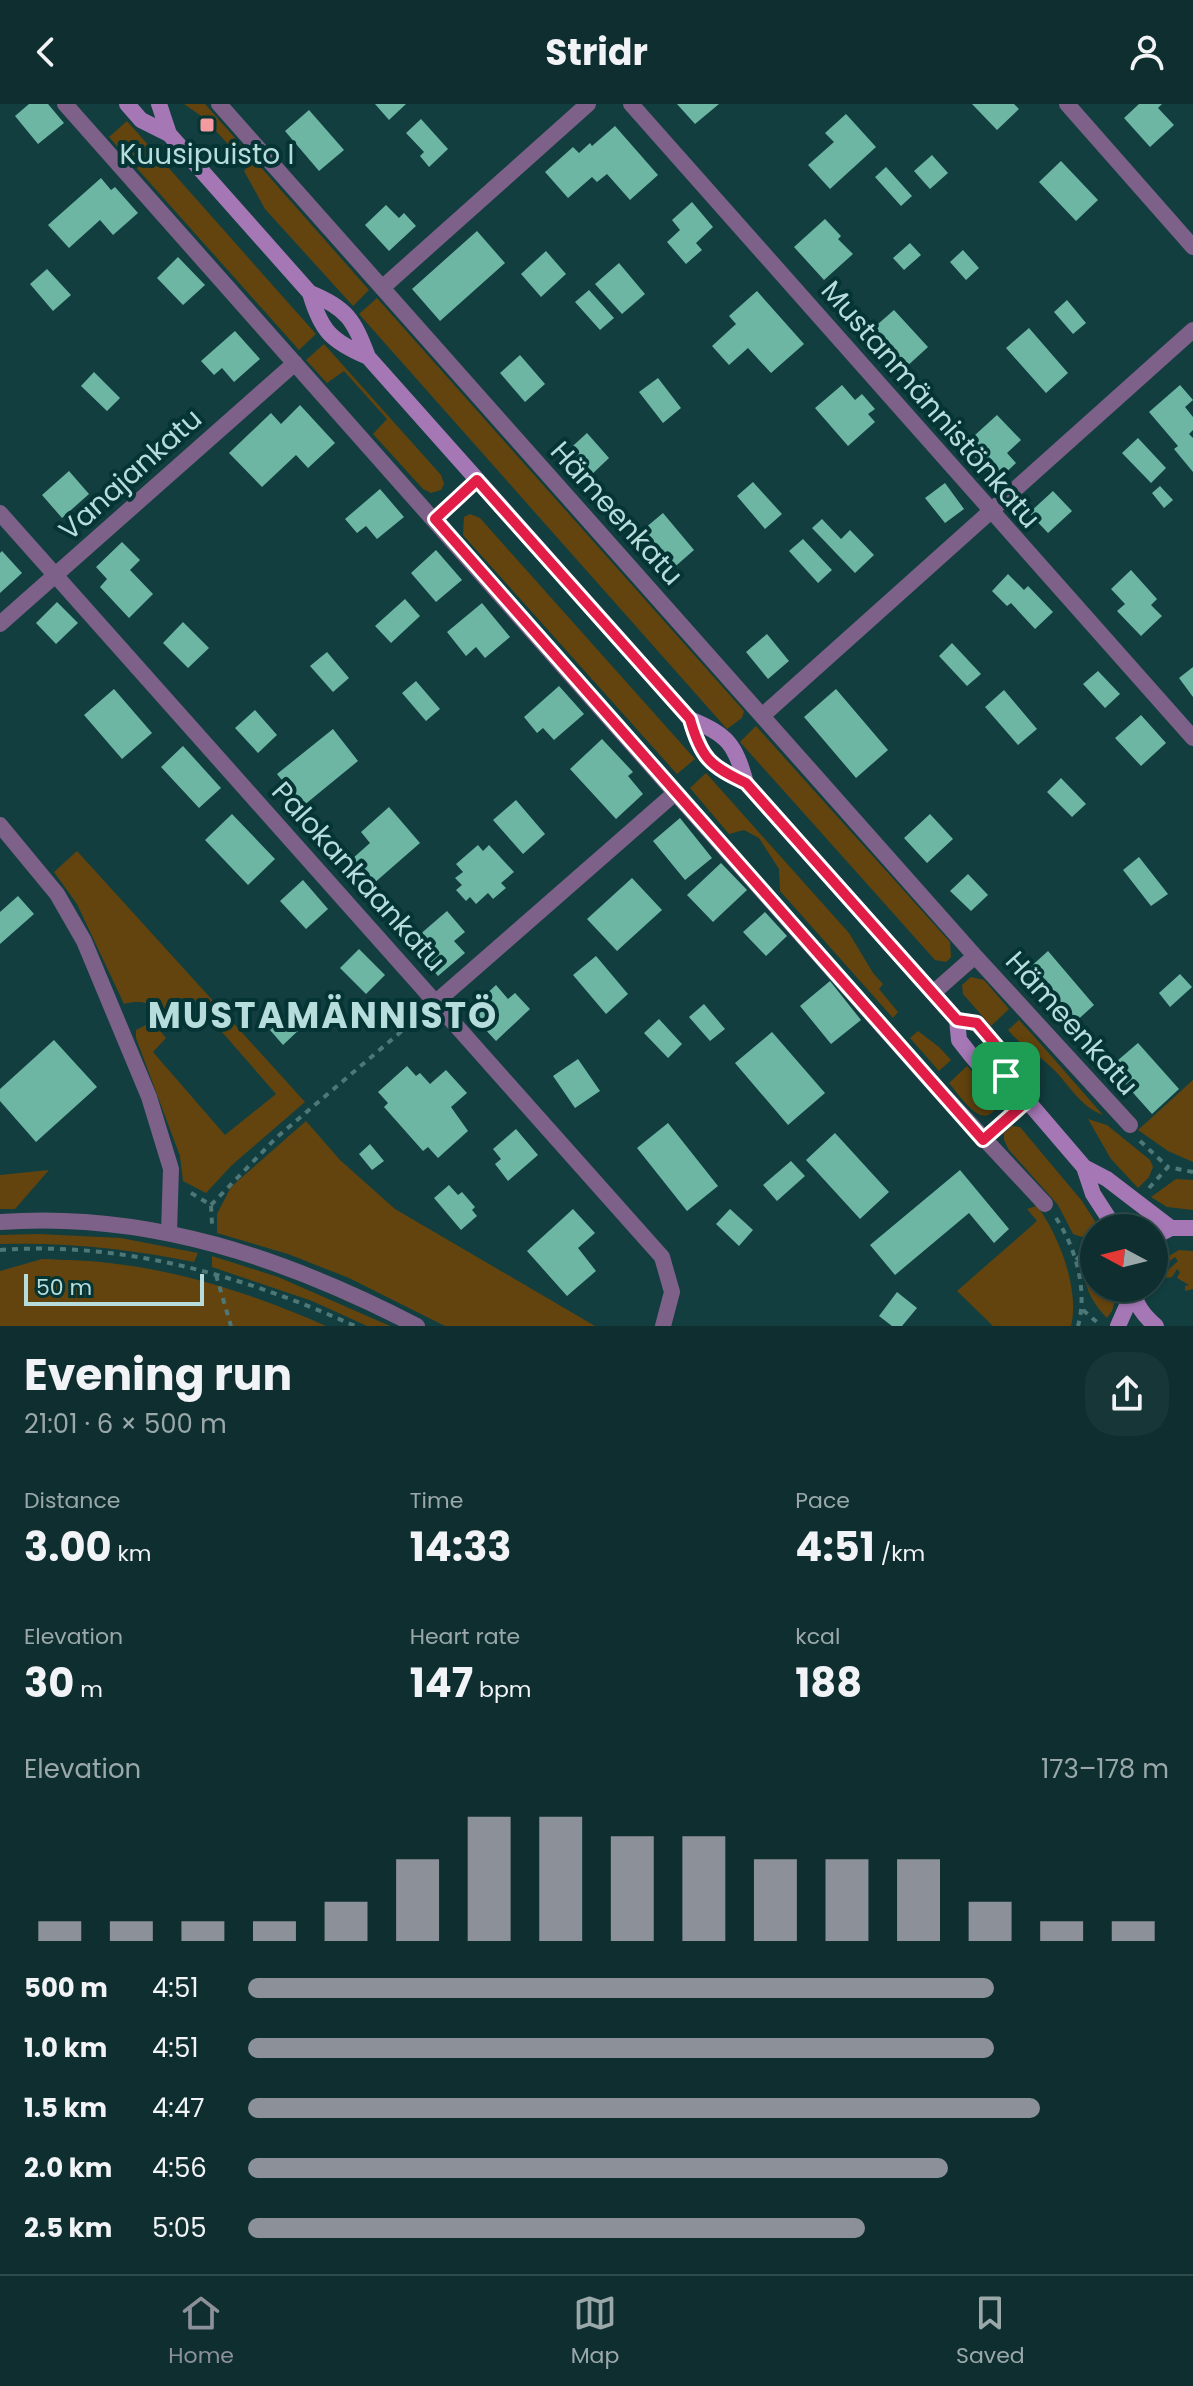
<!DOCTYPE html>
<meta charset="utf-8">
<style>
:root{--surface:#0e2e2f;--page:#173637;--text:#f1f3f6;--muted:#9ba8aa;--line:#2e4a4b;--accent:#8c9099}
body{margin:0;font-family:Poppins,sans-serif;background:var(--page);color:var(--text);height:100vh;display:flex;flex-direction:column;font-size:30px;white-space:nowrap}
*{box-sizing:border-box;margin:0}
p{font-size:26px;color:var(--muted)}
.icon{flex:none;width:44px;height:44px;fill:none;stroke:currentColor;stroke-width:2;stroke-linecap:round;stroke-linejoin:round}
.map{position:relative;height:1222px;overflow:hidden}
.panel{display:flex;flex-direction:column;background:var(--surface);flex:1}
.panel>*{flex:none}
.needle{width:52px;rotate:277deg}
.tools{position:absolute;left:1080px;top:1110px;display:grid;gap:16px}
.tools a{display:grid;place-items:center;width:88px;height:88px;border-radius:50%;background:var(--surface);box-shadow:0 2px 6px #0004,0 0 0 2px var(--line);font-size:40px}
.scale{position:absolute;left:24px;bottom:20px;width:180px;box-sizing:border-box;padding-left:8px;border:4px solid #b7dcdc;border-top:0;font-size:22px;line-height:28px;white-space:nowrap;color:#b7dcdc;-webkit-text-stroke:6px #053435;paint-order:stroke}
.pin{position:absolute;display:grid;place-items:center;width:68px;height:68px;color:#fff;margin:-34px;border-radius:16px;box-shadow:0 4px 12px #0006}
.round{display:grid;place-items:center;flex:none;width:84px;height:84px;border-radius:32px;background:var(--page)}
.overview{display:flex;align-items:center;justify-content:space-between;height:136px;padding:0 24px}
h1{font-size:44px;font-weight:700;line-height:60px}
.figures{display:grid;grid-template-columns:repeat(3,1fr);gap:12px;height:136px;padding:8px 24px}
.figures div{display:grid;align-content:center}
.figures b{font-size:40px;font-weight:700}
.figures small{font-size:22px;font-weight:400}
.figures p{font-size:22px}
.chart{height:224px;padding:16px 24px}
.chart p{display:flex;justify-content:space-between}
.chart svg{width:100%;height:144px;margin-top:8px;stroke:var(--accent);stroke-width:6}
ul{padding:0 24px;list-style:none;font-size:26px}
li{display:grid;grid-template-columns:128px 96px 1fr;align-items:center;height:60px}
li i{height:20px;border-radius:10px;background:var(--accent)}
header{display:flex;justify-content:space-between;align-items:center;height:104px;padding:0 24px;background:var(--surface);font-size:36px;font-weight:700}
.menu{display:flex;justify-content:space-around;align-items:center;height:112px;border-top:2px solid var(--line);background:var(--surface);font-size:22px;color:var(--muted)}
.menu a{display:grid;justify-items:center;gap:4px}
.menu .selected{color:var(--accent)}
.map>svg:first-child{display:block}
</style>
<header><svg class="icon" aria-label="back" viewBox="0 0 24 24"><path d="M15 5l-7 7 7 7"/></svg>Stridr<svg class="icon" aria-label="person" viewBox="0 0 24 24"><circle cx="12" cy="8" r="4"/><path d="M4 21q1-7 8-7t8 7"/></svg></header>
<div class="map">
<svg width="1193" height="1222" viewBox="0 0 1193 1222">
<rect width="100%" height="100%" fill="#123e3f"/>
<path fill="#63440e" d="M184 0H205L369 186 353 202 265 105 244 67 248 62 204 14Z
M127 17 316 230 299 246 109 33Z
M377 194 744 607 742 614 727 625 359 210Z
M324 240 441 371 444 380 441 386 431 389 423 385 373 330 387 315 344 267 327 279 306 256Z
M470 410 480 414 695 655 677 670 463 431 464 413Z
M756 622 950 838 951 853 946 858 935 856 740 638Z
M706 669 849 829 873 869 883 880 879 885 898 908 893 914 780 787 779 765 759 734 744 726 729 730 690 684Z
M77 747 305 998 232 1061 206 1089 183 1077 180 1052 136 934V926L150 919 156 922 166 934 153 948 225 1031 276 990 195 897C161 927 162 889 124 900L77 800 54 768Z
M971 873 984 876 1009 905 991 922 963 890 962 881Z
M1019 916 1031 929 1103 1011C1080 1003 1069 980 1052 964 1038 950 1021 942 1008 926Z
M918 927 939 943 951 956 939 967 910 934Z
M967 962 999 997C986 1033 961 993 949 979Z
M1193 976V1058L1168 1047 1138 1026Z
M1088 1015 1107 1021 1150 1056 1153 1063 1149 1073 1138 1084 1111 1055Z
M306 1017 340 1056 395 1105 595 1222H445L349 1174 288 1150 217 1129V1110L231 1083Z
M1012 1022 1020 1023 1082 1097 1098 1122 1082 1133 1073 1130 1058 1101 1009 1046 1004 1036V1029Z
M49 1066 15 1105H0V1071Z
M1176 1075 1193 1076V1106L1167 1103 1151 1093Z
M1037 1102C1059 1131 1080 1186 1071 1222H993L957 1187 1037 1117 1027 1105Z
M39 1130 121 1134 198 1149 194 1158C130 1145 66 1138 0 1140V1131Z
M1094 1146V1184H1119L1112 1207 1107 1214C1089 1196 1074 1167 1094 1146Z
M1179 1146 1193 1147V1185L1185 1187V1182L1189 1181 1177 1174 1180 1168 1177 1165 1172 1173 1166 1174 1167 1167 1178 1157 1175 1153 1166 1160 1162 1156Z
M212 1152 278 1173 390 1222H367L312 1197 212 1163Z
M42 1155C64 1156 87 1156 109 1159 184 1167 258 1192 326 1222H0V1167Z"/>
<path fill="#6db6a4" d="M29 0H48L64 19 38 40 15 12Z
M375 0H406L389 16Z
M677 0H719L695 20Z
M972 0H1014L1019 5 997 26Z
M1139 0H1162L1158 4 1174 21 1150 43 1124 14Z
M309 6 344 46 319 67 285 27Z
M846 10 876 43 830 85 808 61 834 38 825 29Z
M421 15 448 45 429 63 420 52 424 48 406 29Z
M615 22 658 71 630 96 607 70 597 78 592 73 568 94 545 68 573 43 579 49 590 39 592 42Z
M932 51 948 69 930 85 914 67Z
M1061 57 1098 96 1076 117 1039 78Z
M886 63 912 92 901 102 875 73Z
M101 74 111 86 115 83 138 109 113 131 100 116 69 144 48 121Z
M692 98 713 123 696 139 702 146 686 160 667 138 680 126 672 116Z
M386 101 399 114 404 109 416 122 389 147 365 121Z
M825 115 841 132 838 135 853 150 824 176 794 143Z
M477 127 505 159 440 217 412 185Z
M910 139 921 151 904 166 893 154Z
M963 146 979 164 966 176 950 158Z
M546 147 566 170 541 193 521 170Z
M178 153 205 181 183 201 157 174Z
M619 159 645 190 622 210 595 180Z
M47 165 71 191 53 207 30 180Z
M589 186 614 214 600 226 575 198Z
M757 187 804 240 771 269 748 244 729 261 712 242 736 220 729 212Z
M1067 196 1086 219 1073 230 1054 208Z
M894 206 928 243 904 265 870 227Z
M1029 224 1068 269 1046 289 1006 244Z
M235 227 260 255 234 278 222 264 214 271 201 257Z
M520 251 545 280 525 298 500 269Z
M94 268 120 294 107 307 81 282Z
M658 274 681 304 663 319 639 288Z
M842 281 855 296 862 290 875 305 868 310 875 318 848 342 815 304Z
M1180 281 1193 296 1185 303 1193 313V326L1189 330 1193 334V368L1174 345 1178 342 1149 308Z
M300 301 335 339 308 364 296 351 262 383 229 349 271 309 281 320Z
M997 311 1021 336 1007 349 1016 359 997 377 964 341Z
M587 329 609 354 587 375 564 350Z
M1138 334 1166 364 1151 379 1122 349Z
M69 367 89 390 62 414 42 391Z
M753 378 782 410 765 425 737 392Z
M945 379 964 405 945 419 925 394Z
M1160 382 1173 396 1164 404 1152 389Z
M380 385 404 413 377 435 366 422 357 429 345 415Z
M1053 387 1072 407 1048 429 1029 409Z
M663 409 694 446 670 467 638 430Z
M822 415 841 435 850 426 874 451 855 469 812 424Z
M803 435 832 466 818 479 789 447Z
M122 438 140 456 130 466 153 490 129 514 100 483 107 475 96 463Z
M436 446 462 476 436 498 411 469Z
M2 447 22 469 0 489V449Z
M1131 466 1157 495 1151 501 1162 512 1141 532 1117 507 1125 500 1111 485Z
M1008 470 1024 486 1028 482 1053 508 1035 525 1011 499 1007 502 992 487Z
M405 495 420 512 391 539 375 522Z
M57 498 78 519 56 540 36 519Z
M482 499 510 533 485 554 476 543 466 552 447 528Z
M183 518 209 544 188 564 163 539Z
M767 530 789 557 768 575 746 548Z
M952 539 981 570 967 582 939 552Z
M327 548 349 574 333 588 310 562Z
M1193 563V593L1179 574Z
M1098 567 1120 590 1105 604 1083 580Z
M416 577 440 605 426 617 402 589Z
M559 582 584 610 554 636 543 624 537 629 524 613Z
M114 585 152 629 122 655 84 611Z
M836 585 888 646 856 674 804 613Z
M1004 586 1037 625 1018 641 985 603Z
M255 606 277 631 258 649 235 624Z
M1141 611 1166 639 1141 662 1115 634Z
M333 625 358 657 303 702 277 670Z
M602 635 633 668 628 672 643 690 616 715 570 665Z
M183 642 221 684 199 704 161 663Z
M1061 674 1086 700 1072 713 1047 688Z
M516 696 545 730 523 750 493 716Z
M389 703 420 739 373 780 352 755 370 739 361 728Z
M232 710 275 755 248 781 205 736Z
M930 710 953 735 927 759 904 734Z
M680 714 712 754 685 776 653 737Z
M478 741 483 747 489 741 514 768 501 779 506 784 493 795 488 789 476 800 470 793 466 797 456 786 462 781 455 774 463 768 456 760Z
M1139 753 1168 790 1151 802 1123 766Z
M721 759 747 786 713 818 687 791Z
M968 770 988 791 971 807 950 787Z
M632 774 662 806 617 847 587 815Z
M303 776 328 805 306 825 280 797Z
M18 792 34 810 0 840V808Z
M447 807 465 828 454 837 465 849 438 872 410 839Z
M765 808 787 832 766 852 743 828Z
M359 845 385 871 366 890 340 864Z
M1048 847 1094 901 1072 921 1026 867Z
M596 852 628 890 606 910 573 871Z
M1180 870 1192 883 1170 903 1159 889Z
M830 877 861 916 831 940 800 902Z
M496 881 508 895 515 889 530 905 496 937 468 907Z
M704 900 725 925 710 937 689 913Z
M289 910 301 924 283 941 270 926Z
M659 915 682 940 668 954 644 929Z
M772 928 825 989 788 1021 735 959Z
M54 936 97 983 36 1038 0 997V985Z
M1138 939 1179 985 1152 1010 1110 963Z
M578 955 600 987 575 1004 553 972Z
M407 962 416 972 420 969 430 980 446 966 467 989 451 1003 468 1027 438 1054 428 1043 423 1047 384 1003 388 999 378 988Z
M668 1019 718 1082 687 1107 637 1044Z
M516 1025 538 1051 508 1077 495 1060 501 1055 493 1045Z
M835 1029 889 1088 860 1115 806 1056Z
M370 1040 384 1057 372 1066 359 1050Z
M791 1057 805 1072 777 1097 763 1081Z
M960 1066 1009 1125 994 1139 969 1109 895 1171 870 1141Z
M449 1081 458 1091 462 1088 475 1103 472 1106 477 1112 461 1126 434 1094Z
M573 1105 595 1129 578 1144 596 1167 567 1192 527 1147Z
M730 1105 753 1126 739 1142 716 1120Z
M897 1188 917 1204 902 1222H892L879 1212Z"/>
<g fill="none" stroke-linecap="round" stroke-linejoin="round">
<path stroke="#4e7778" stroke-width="4" stroke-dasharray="6 6" stroke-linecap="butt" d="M1140 1037 1168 1063
M1149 1084 1168 1063 1193 1068
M191 1089 211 1101 212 1120
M211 1101 276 1034 423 909
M1056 1114C1076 1144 1088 1187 1078 1222
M0 1146C123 1137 244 1172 355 1222
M1076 1156 1094 1138
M216 1171 231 1222
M1083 1206 1099 1220"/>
<path stroke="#7d6188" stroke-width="16" d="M65 0 935 982 1045 1100
M219 0 975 852 1130 1021
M631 0 1193 634
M1067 0 1193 143
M382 184 588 0
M0 409 662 1153 672 1188 663 1222
M435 415 477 376
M0 520 295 259
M762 612 1193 226
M0 721 57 790 84 837 149 993 171 1065 169 1128
M933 889 975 852
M436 898 675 689
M983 1036 1027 997
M0 1118C150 1107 287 1155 417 1222"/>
<path stroke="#a578b5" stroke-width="16" d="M127 0 141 16 169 30 310 189C321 227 331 237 368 253
M159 0 169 30
M310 189C347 204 354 216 368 253L690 615C728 631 735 640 746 679
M690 615C701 654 710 662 746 679L957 916 959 936 970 950 981 963 1006 972 1084 1063 1093 1090 1115 1124
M957 916 977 919 1000 946 1006 972
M1084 1063 1107 1075 1171 1124
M1154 1133 1171 1124H1193
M1132 1184C1136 1201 1143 1211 1156 1222
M1118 1222 1133 1188"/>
</g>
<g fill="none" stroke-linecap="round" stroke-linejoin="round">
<g stroke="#fff" stroke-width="16">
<path id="route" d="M477 376 690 615C701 654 710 662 746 679L957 916 977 919 1000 946 1006 972 1027 997 983 1036 435 415Z"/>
</g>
<use href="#route" stroke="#e11d48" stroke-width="10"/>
</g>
<rect fill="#f49b9f" stroke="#053435" stroke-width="3" x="199" y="13" width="16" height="16" rx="4"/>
<g text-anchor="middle" stroke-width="8" stroke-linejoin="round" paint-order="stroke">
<g font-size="28" fill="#b7dcdc" stroke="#053435">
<text x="207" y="60">Kuusipuisto I</text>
</g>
<g font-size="28" fill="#b7dcdc" stroke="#053435">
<text transform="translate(931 300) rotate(49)" y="10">Mustanmännistönkatu</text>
<text transform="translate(130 370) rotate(-42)" y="10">Vanajankatu</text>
<text transform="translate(617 409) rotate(48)" y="10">Hämeenkatu</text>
<text transform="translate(359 772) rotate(48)" y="10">Palokankaankatu</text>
<text transform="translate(1072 919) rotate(48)" y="10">Hämeenkatu</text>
</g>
<g font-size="36" font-weight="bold" letter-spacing="2" fill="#b7dcdc" stroke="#053435">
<text x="323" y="924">MUSTAMÄNNISTÖ</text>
</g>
</g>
</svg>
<div class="tools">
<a><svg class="needle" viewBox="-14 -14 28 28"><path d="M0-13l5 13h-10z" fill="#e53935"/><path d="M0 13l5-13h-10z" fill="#9ba8aa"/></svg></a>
</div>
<div class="scale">50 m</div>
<div class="pin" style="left:1006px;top:972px;background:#1e9e55"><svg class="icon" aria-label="arrive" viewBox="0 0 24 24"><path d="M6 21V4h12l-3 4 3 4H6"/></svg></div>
</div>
<section class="panel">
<div class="overview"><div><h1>Evening run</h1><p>21:01 · 6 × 500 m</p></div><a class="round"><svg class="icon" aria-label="share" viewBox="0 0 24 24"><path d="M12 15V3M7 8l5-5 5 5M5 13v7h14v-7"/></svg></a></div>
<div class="figures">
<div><p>Distance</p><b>3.00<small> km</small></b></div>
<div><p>Time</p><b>14:33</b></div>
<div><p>Pace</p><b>4:51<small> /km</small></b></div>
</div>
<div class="figures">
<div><p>Elevation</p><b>30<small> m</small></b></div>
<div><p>Heart rate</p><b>147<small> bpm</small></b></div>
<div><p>kcal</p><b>188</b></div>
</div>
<div class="chart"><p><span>Elevation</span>173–178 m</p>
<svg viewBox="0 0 160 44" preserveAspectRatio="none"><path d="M5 44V38M15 44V38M25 44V38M35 44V38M45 44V32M55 44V19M65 44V6M75 44V6M85 44V12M95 44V12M105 44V19M115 44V19M125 44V19M135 44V32M145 44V38M155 44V38"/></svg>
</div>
<ul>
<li><b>500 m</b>4:51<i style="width:81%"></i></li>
<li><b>1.0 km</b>4:51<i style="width:81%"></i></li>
<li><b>1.5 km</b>4:47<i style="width:86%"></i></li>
<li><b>2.0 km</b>4:56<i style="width:76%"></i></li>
<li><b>2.5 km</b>5:05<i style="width:67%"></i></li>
</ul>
</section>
<nav class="menu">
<a class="selected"><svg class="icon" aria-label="home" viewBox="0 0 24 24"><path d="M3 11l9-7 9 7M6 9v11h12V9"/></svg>Home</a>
<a><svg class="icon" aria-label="map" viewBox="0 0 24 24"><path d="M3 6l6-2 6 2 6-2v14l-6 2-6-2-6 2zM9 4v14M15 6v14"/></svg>Map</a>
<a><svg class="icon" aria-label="saved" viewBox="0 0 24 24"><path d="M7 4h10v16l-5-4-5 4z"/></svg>Saved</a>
</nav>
